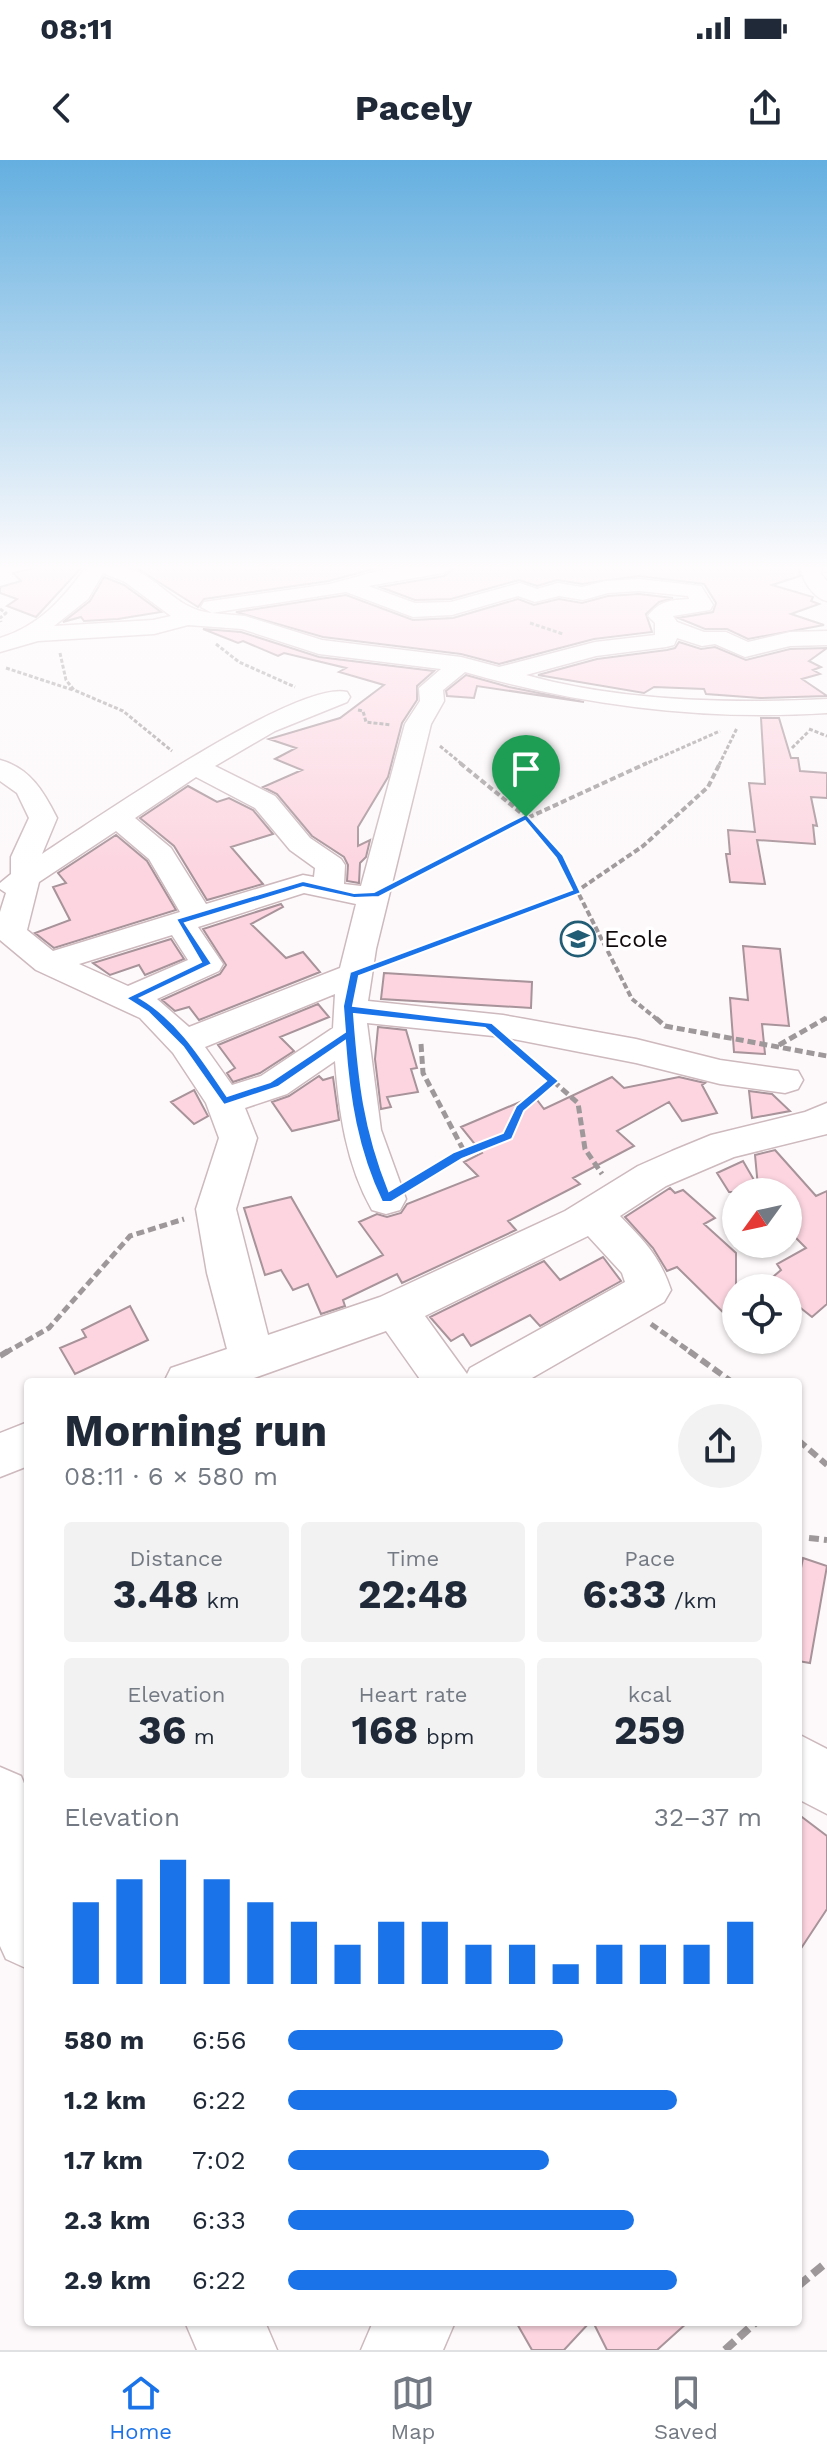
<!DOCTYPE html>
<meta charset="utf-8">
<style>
:root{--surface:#fff;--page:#f2f2f3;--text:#1f2937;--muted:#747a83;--line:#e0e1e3;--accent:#1a73e8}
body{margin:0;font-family:"Work Sans",sans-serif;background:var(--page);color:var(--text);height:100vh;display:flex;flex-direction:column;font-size:30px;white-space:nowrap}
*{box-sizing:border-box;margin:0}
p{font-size:26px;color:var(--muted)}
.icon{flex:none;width:44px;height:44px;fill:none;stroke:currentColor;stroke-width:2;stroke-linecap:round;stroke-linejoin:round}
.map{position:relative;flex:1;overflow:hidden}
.details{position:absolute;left:24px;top:1218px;width:778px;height:948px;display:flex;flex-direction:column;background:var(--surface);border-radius:8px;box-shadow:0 2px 6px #0004}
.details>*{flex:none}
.needle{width:52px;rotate:237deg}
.tools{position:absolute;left:722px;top:1018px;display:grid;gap:16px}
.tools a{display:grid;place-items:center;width:80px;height:80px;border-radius:50%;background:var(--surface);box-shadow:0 2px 6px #0004;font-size:40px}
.pin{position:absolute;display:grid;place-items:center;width:68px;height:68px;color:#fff;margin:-82px -34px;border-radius:50% 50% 50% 0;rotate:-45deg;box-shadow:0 0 8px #0007}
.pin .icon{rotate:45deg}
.round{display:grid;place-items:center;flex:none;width:84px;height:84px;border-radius:42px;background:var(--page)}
.head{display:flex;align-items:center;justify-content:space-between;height:136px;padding:0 40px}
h1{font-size:44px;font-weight:700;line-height:60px}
.stats{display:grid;grid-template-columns:repeat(3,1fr);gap:12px;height:136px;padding:8px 40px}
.stats div{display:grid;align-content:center;border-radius:8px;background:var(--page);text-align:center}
.stats b{font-size:40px;font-weight:700}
.stats small{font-size:22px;font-weight:400}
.stats p{font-size:22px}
.chart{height:224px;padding:16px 40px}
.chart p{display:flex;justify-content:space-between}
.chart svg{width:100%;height:144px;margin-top:8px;stroke:var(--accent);stroke-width:6}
ul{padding:0 40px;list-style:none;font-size:26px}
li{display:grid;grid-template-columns:128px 96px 1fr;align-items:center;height:60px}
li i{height:20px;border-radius:10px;background:var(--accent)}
.status{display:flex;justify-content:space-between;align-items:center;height:56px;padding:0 40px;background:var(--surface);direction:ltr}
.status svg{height:22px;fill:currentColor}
header{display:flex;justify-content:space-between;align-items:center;height:104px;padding:0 40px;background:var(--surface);font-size:36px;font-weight:700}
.menu{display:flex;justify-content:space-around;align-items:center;height:112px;border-top:2px solid var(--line);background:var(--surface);font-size:22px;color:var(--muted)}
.menu a{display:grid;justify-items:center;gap:4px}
.menu .current{color:var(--accent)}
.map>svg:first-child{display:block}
</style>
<div class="status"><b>08:11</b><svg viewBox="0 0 49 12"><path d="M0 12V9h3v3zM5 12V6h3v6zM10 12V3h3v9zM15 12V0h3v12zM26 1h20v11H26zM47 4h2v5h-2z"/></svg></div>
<header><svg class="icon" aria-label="back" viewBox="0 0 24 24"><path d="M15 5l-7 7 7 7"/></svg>Pacely<svg class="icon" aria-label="share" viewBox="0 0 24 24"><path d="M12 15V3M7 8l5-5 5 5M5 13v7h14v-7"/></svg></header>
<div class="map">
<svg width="827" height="2190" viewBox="0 0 827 2190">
<rect width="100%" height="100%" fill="#fdf9fa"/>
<path fill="#fcd5e0" stroke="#a79399" stroke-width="2" d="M38 407H82L36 457 7 446 17 439 0 433V427L21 421 13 413Z
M135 407H380L329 421 204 439 198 447Z
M456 407H799L800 416 772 425 813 437 811 441 819 444 791 454 824 465 748 479 727 469H705L678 458 713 452 716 443 704 424 639 416 582 424 557 420 537 426 519 420 451 439 415 440 380 427 444 416Z
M104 417 124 425 161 452 118 459 84 461 81 457 63 462 90 441Z
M639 434 673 438 659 442 646 454 652 472 594 479 499 504 461 494 323 477 236 452 346 435 413 460 453 458 518 439 534 445 559 439 582 443 608 436Z
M203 469 241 472 319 497 434 511 417 526V540L402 563 388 617 358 667V686L370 680 366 697 360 703 359 723 347 721 348 705 344 697 312 676 277 634 263 627 302 610 275 599 296 588 269 579 340 558 384 525 339 512 346 508 284 493 278 496 243 481 238 483Z
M679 482 701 489 715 487 746 500 790 489 827 488 809 501 821 507 813 510 820 514 802 519 827 536 760 538 706 534 704 529 654 527 644 533 538 515 597 499 667 490 675 488Z
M466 515 509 527 584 542 477 526 474 538 447 536 446 531Z
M761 558H779L791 598H798L800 611 827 613V638L811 637 817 666 813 665 815 684 757 680 765 724 730 722 726 694H730L728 670 755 672 749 623 765 624Z
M188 626 217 642 229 638 253 650 273 674 231 687 263 724 207 740 174 686 140 658Z
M116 675 147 701 176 750 54 788 35 773 70 760 53 727 66 723 58 713Z
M281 744 283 747 251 764 286 798 303 792 320 812 199 860 189 847 175 851 162 840 220 814 226 805 203 769Z
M171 779 184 799 145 815 139 805 110 815 93 803Z
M743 786 780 789 789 866 762 864 765 894 734 892 730 838 748 840Z
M384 813 532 822 531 848 381 839Z
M318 844 329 857 280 877 294 891 260 913 233 922 227 913 235 908 218 885Z
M378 867 406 870 417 908 411 909 418 932 387 937 391 947 381 949 375 899Z
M319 916 323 920 333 917 339 960 292 971 272 942 289 936Z
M612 917 624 928 679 917 705 923 702 925 717 953 682 961 669 942 617 971 634 986 573 1018 580 1024 508 1061 516 1070 402 1123 397 1114 343 1140 345 1146 321 1154 308 1124 293 1130 281 1110 265 1115 244 1048 291 1037 337 1117 383 1095 359 1062 377 1054 387 1057 401 1053 407 1044 478 1016 464 1002 482 993 461 967 534 936 544 949Z
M194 930 208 956 194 964 171 942Z
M749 931 772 934 790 951 752 958Z
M775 990 816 1036 827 1031V1144L812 1157 788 1138V1128H775L767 1122 781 1110 777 1104 806 1088 788 1070V1032H729L717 1013 743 1001 758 1027 755 995Z
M670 1028 675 1033 683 1030 715 1058 704 1064 736 1093V1165L677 1107 667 1111 653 1088 625 1057Z
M603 1097 621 1121 540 1166 530 1155 471 1186 463 1174 451 1181 430 1157 544 1101 560 1120Z
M130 1146 148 1180 75 1214 60 1188 86 1177 82 1170Z
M803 1398 827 1406 810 1503 798 1501V1423Z
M798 1654 827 1676V1749L798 1793Z
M516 2162H590L564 2190H532Z
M593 2162H688L657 2190H607Z"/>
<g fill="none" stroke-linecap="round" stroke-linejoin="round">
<g stroke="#cdb9be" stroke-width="3">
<path id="minor" d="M86 407C98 407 112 405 124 407 158 414 175 450 212 453L201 447 204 442 330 424 385 409 453 407 443 413 368 426 415 443 451 442 520 423 537 429 558 423 582 427 606 421 639 419 701 426 713 445 710 450 673 456 677 462 704 472H726L748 482 790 472 827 471V485L790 486 745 497 715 484 702 486 677 478 674 485 666 487 596 496 526 515C619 541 731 544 827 539V553C704 561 584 546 465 512L443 530 444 541 431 564 376 789 368 841 503 855 636 879 720 900 798 911 803 920 798 929 785 933 720 924 636 903 503 877 367 863 381 970 406 1039 400 1050 386 1054 372 1050C346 1004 339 952 335 901L287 934 245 948 257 978 236 1049 268 1175 380 1137 565 1051 638 1006 672 991 711 975 805 952 827 943V974L734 997 666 1026 620 1056C645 1082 659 1095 671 1130L664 1142 525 1222H422L386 1171 243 1222H164L171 1208 227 1189 207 1113 196 1049 219 978 206 943 173 893 140 858 36 810 0 780V752L6 733 0 729V723L11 714V697L29 658 17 633 0 621V600C30 608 44 632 57 658L42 694C91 662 297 519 347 532L350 537 347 542 275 571 215 606 275 636 310 678 341 699 345 705 344 724 361 726 405 564 420 541 419 528 441 509 319 494 242 469 188 465 154 474 38 481 0 492V478C39 466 63 439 86 407ZM103 413 125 422 171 456 153 460 54 466 88 439ZM639 431 688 436 689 439C671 440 659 441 648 456L655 463V475L595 482 499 507 461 497 322 480 245 456 212 453 346 432 413 457 452 455 518 436 535 442 559 436 583 440 608 433ZM196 617 255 648 290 690 315 708 314 717 303 715 206 744 171 688 135 658ZM116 671 149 699 180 752 53 791 27 770 39 722ZM304 733 356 744 340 808 189 867 157 839 219 811 223 804 198 767ZM172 775 188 800 128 826 79 804ZM335 834 333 868 261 916 232 925 205 887ZM588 1076 622 1113 625 1122 470 1208 467 1214 425 1156Z
M802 407H822L821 414 827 421V441C815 439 800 419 802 407Z
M28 1262V1306L0 1317V1273Z
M798 1574 827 1589V1654L798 1639Z
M0 1607 21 1616 28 1633V1809L6 1799 0 1786Z
M185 2162H265L277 2190H197Z
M373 2162H455L443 2190H361Z"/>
</g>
<path stroke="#9e989a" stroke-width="3" stroke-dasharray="4 2" stroke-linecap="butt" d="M232 409 237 407
M272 410 283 407
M0 449 6 453 0 458 1 462
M530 463 563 474
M216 484 239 502 295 527
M60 493 66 520 74 530 123 551 172 591
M6 508 73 530
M358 550 363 551 366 562 391 565
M809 569 827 576
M440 586 463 605
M792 588 809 571
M643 605 720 571
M719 605 737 568"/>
<path stroke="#9e989a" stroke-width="4" stroke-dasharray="6 3" stroke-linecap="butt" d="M460 603 526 657 560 697 632 839 658 860
M408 719 523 660 647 603
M389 802 577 731 643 686 708 627 720 603
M823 860 827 858"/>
<path stroke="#9e989a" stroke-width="5" stroke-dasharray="8 4" stroke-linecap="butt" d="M656 858 665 866 827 896
M421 884 423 913 465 993
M779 885 826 858
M526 897 578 943 585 989 602 1014
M413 1023 458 996 507 976 520 948 553 921
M651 1164 692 1193
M5 1193 49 1168 130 1076 184 1059"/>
<path stroke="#9e989a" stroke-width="6" stroke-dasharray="10 5" stroke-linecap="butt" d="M689 1191 732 1222
M0 1196 8 1191
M798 1280 827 1305
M809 1378 827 1380"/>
<path stroke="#9e989a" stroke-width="8" stroke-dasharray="13 6" stroke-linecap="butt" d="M798 2126 827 2102
M725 2190 756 2162"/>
<use href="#minor" fill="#fff" fill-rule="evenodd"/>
</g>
<linearGradient id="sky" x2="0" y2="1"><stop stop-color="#64afe0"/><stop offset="0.57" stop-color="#fefcfd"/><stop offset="1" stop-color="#fefcfd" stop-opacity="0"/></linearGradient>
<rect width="827" height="714" fill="url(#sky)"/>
<path fill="#1a73e8" stroke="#fff" stroke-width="2" fill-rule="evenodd" d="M526 654 563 695 581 733 359 816 353 846 492 863 559 921 524 951 512 979 462 999 391 1042H382C357 990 349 938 345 881L278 927 224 945 183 887 148 852 126 838 201 802 176 759 303 721 354 733 374 732ZM525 661 556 698 572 730 350 812 343 846 345 872 270 922 227 936C202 899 179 861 140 838L212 804 185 763 303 727 354 738 379 737ZM354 854 485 868 546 921 516 946 503 973 454 992 389 1031C364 968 359 921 354 854Z"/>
<defs>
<g id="school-ring" transform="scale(1.8)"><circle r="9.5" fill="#fff" stroke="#225d76" stroke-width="1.5"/><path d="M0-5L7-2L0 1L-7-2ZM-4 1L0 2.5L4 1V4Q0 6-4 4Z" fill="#225d76"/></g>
</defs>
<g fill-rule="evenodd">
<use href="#school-ring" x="578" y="779"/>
</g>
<g text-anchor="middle" stroke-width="7" stroke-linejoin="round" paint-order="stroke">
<g font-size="24" fill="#110a0c" stroke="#fff" text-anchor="start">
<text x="604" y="787">Ecole</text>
</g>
</g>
</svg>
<div class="tools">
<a><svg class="needle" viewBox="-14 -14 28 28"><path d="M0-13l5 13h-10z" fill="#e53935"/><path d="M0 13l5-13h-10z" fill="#747a83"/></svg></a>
<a><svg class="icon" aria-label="locate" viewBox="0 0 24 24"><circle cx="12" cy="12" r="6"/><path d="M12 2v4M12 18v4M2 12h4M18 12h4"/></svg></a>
</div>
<div class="pin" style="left:526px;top:657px;background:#1e9e55"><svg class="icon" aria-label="arrive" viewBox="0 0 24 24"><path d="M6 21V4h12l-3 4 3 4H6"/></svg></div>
<section class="details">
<div class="head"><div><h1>Morning run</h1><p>08:11 · 6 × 580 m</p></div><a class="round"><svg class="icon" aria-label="share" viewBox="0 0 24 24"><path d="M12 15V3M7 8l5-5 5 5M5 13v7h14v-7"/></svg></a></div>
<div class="stats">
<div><p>Distance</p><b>3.48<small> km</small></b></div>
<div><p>Time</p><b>22:48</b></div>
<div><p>Pace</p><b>6:33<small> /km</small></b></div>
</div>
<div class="stats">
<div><p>Elevation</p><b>36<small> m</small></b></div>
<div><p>Heart rate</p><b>168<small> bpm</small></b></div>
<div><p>kcal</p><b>259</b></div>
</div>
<div class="chart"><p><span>Elevation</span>32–37 m</p>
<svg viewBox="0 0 160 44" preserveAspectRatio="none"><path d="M5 44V19M15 44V12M25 44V6M35 44V12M45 44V19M55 44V25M65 44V32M75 44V25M85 44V25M95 44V32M105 44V32M115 44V38M125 44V32M135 44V32M145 44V32M155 44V25"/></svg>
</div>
<ul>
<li><b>580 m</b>6:56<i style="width:58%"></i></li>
<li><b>1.2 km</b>6:22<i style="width:82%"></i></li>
<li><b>1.7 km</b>7:02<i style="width:55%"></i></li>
<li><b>2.3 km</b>6:33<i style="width:73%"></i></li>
<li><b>2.9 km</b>6:22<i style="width:82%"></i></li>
</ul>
</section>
</div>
<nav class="menu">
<a class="current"><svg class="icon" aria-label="home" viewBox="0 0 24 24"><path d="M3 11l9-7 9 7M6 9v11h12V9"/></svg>Home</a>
<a><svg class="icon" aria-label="map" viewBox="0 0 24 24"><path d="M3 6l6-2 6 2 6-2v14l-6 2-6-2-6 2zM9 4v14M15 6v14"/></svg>Map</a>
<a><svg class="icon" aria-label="saved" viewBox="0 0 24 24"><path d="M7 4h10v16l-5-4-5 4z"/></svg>Saved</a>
</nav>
